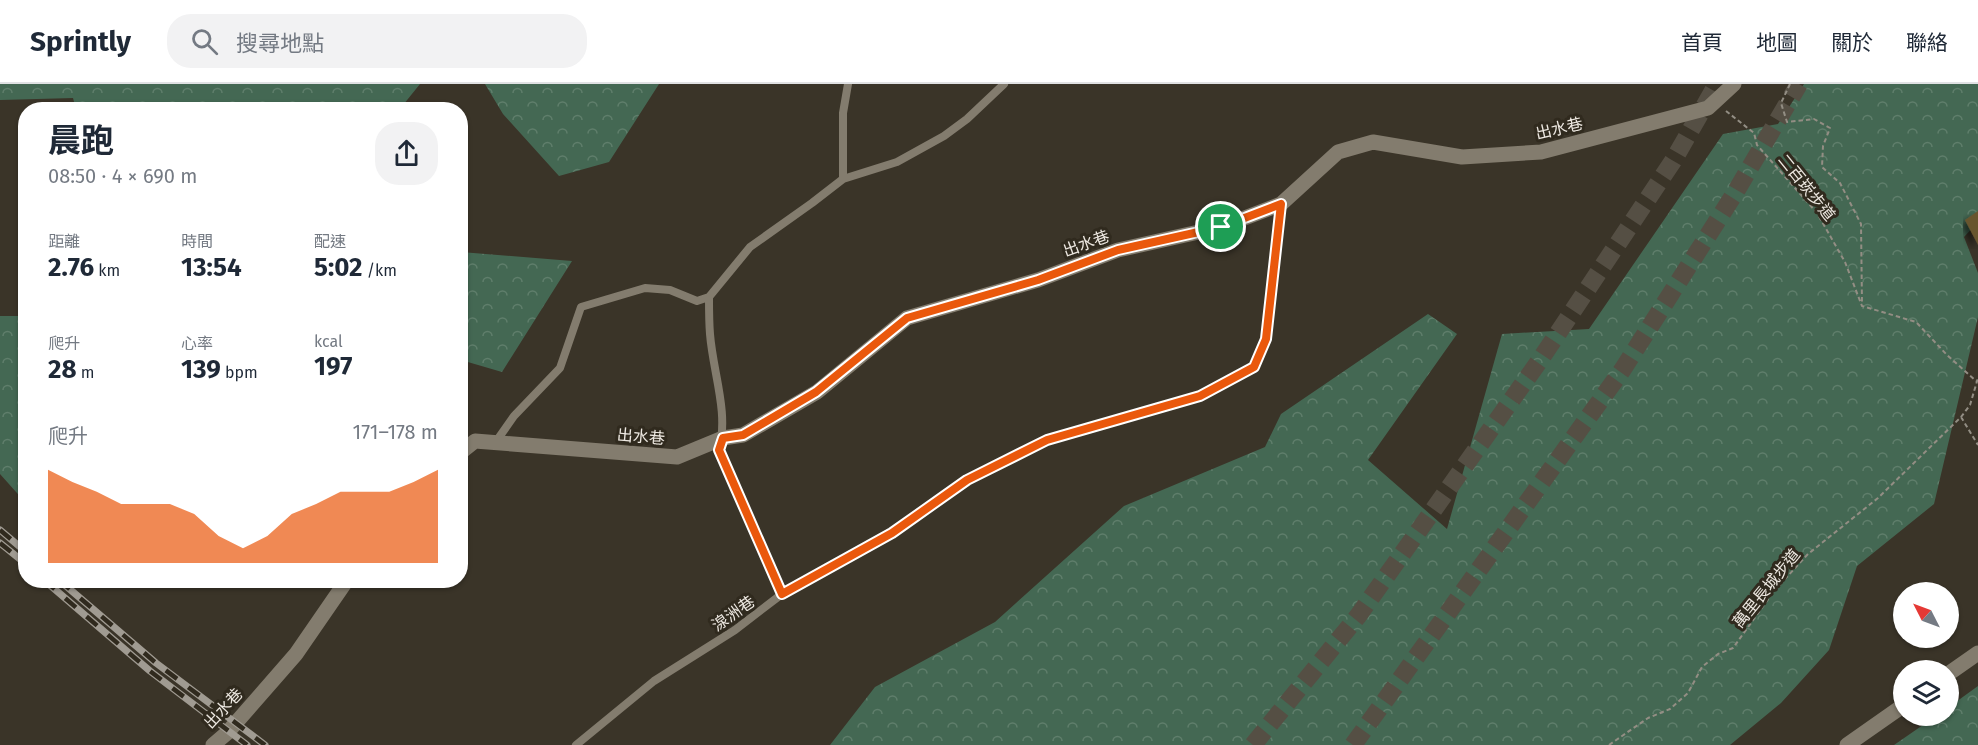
<!DOCTYPE html>
<html lang="zh-TW">
<meta charset="utf-8">
<style>
:root{--surface:#fff;--page:#f2f2f3;--text:#1f2937;--muted:#747a83;--line:#e0e1e3;--accent:#ea580c}
body{margin:0;font-family:"Fira Sans","Noto Sans TC",sans-serif;background:var(--page);color:var(--text);height:100vh;display:flex;flex-direction:column;font-size:22px;white-space:nowrap}
*{box-sizing:border-box;margin:0}
p{font-size:20px;color:var(--muted)}
.icon{flex:none;width:33px;height:33px;fill:none;stroke:currentColor;stroke-width:2;stroke-linecap:round;stroke-linejoin:round}
.map{position:relative;flex:1;overflow:hidden}
.details{position:absolute;left:18px;top:18px;width:450px;height:486px;display:flex;flex-direction:column;background:var(--surface);border-radius:24px;box-shadow:0 2px 4px #0004}
.details>*{flex:none}
.needle{width:39px;rotate:312deg}
.controls{position:absolute;left:1893px;top:498px;display:grid;gap:12px}
.controls a{display:grid;place-items:center;width:66px;height:66px;border-radius:50%;background:var(--surface);box-shadow:0 2px 4px #0004;font-size:30px}
.pin{position:absolute;display:grid;place-items:center;width:51px;height:51px;color:#fff;margin:-26px;border:3px solid #fff;border-radius:50%;box-shadow:0 2px 6px #0007}
.round{display:grid;place-items:center;flex:none;width:63px;height:63px;border-radius:24px;background:var(--page)}
.overview{display:flex;align-items:center;justify-content:space-between;height:102px;padding:0 30px}
h1{font-size:33px;font-weight:700;line-height:45px}
.figures{display:grid;grid-template-columns:repeat(3,1fr);gap:9px;height:102px;padding:6px 30px}
.figures div{display:grid;align-content:center}
.figures b{font-size:26px;font-weight:700}
.figures small{font-size:16px;font-weight:400}
.figures p{font-size:16px}
.chart{height:168px;padding:12px 30px}
.chart p{display:flex;justify-content:space-between}
.chart svg{width:100%;height:108px;margin-top:6px;fill:var(--accent);opacity:.7}
header{display:flex;align-items:center;gap:36px;box-sizing:border-box;height:84px;padding:0 30px;background:var(--surface);border-bottom:2px solid var(--line)}
header strong{font-size:28px}
nav{display:flex;gap:33px;margin-inline-start:auto;font-size:21px}
.search{width:420px;height:54px;background:var(--page);display:flex;align-items:center;gap:15px;box-sizing:border-box;padding:0 21px;border-radius:24px;color:var(--muted);font-size:22px}
.map>svg:first-child{display:block}
</style>
<header>
<strong>Sprintly</strong>
<div class="search"><svg class="icon" aria-label="search" viewBox="0 0 24 24"><circle cx="10" cy="10" r="6"/><path d="M15 15l6 6"/></svg>搜尋地點</div>
<nav><a>首頁</a><a>地圖</a><a>關於</a><a>聯絡</a></nav>
</header>
<div class="map">
<svg width="1978" height="661" viewBox="0 0 1978 661">
<defs>
<pattern id="forest-crowns" width="20" height="18" patternUnits="userSpaceOnUse" patternTransform="scale(1.5)"><rect width="20" height="18" fill="#446853"/><path d="M2 6a3 3 0 1 1 6 0M12 15a3 3 0 1 1 6 0" fill="none" stroke="#5f7e6b"/></pattern>
<filter id="shadow"><feDropShadow dx="-4.5" dy="4.5" stdDeviation="3" flood-color="#0009"/></filter>
</defs>
<rect width="100%" height="100%" fill="#3a3428"/>
<path fill="url(#forest-crowns)" d="M0 0H420L399 26 76 25 73 14 0 16Z
M485 0H659L609 78 559 92 503 30Z
M1804 0H1978V138L1964 153 1978 189V233L1934 420 1857 482 1829 566 1781 619 1730 661H830L875 603 995 538 1124 422 1265 363 1281 330 1428 230 1457 250 1368 376 1447 445 1502 250 1589 245 1723 50 1778 40Z
M461 168 572 177 502 288 461 276Z
M0 232H25V418L0 390Z
M1978 602V661H1894L1936 632H1948L1949 623Z"/>
<path fill="#68542e" filter="url(#shadow)" d="M1978 127V161L1965 136Z"/>
<g fill="none" stroke-linecap="round" stroke-linejoin="round">
<path stroke="#554f44" stroke-width="18" stroke-dasharray="18 9" stroke-linecap="butt" d="M1253 661 1358 532 1540 276 1673 77 1717 0
M1353 661 1623 285 1735 109 1799 0"/>
<path stroke="#938e84" stroke-width="2" stroke-dasharray="4.5 3" stroke-linecap="butt" d="M1790 0 1781 19 1787 38 1814 35 1830 44 1823 62 1822 83 1840 99 1861 140 1862 219
M1726 27 1754 49 1757 61 1817 129 1845 178 1862 222 1916 238 1947 271 1976 297
M1961 333 1978 361
M1609 661 1648 634 1670 625 1688 609 1702 583 1718 570 1733 564 1774 507 1808 470 1878 414 1961 333 1970 321 1978 294"/>
<path stroke="#837c6e" stroke-width="8" d="M843 95V29L848 0
M709 213C709 225 709 238 710 250 713 289 729 328 719 366L782 510
M495 359 514 332 560 284 581 223 645 204 670 206 697 217 709 213 750 163 812 119 843 95 897 78 944 52 967 35 1004 0
M576 661 654 597 735 546 782 510 892 449 967 396 1047 355 1200 312 1254 283 1266 255 1281 120"/>
<path stroke="#837c6e" stroke-width="15" d="M460 369 475 357 677 373 723 354 743 351 817 308 907 234 1038 196 1118 166 1221 143 1281 120 1338 68 1373 58 1462 73 1541 68 1708 24 1734 0
M1948 590 1978 569
M213 661 227 649 296 570 347 496
M1847 661 1904 621"/>
<g stroke="#a09b92" stroke-width="7">
<path id="rail" d="M0 446 26 468
M0 459 26 480
M44 496 150 587 247 661
M59 496 156 579 265 661"/>
</g>
<use href="#rail" stroke="#302a1e" stroke-width="4.5" stroke-dasharray="14" stroke-linecap="butt"/>
</g>
<g fill="none" stroke-linecap="round" stroke-linejoin="round">
<g stroke="#fff" stroke-width="12">
<path id="route" d="M1281 120 1266 255 1254 283 1200 312 1047 356 967 396 892 449 782 510 719 366 723 354 743 351 816 308 907 234 1038 196 1118 166 1221 143Z"/>
</g>
<use href="#route" stroke="#ea580c" stroke-width="8"/>
</g>
<g text-anchor="middle" stroke-width="6" stroke-linejoin="round" paint-order="stroke">
<g font-size="16" fill="#ede8e1" stroke="#302a1e">
<text transform="translate(1559 44) rotate(-13)" y="6">出水巷</text>
<text transform="translate(1807 103) rotate(51)" y="6">二百崁步道</text>
<text transform="translate(1086 159) rotate(-20)" y="6">出水巷</text>
<text transform="translate(641 352) rotate(5)" y="6">出水巷</text>
<text transform="translate(1766 504) rotate(-51)" y="6">萬里長城步道</text>
<text transform="translate(733 529) rotate(-35)" y="6">湶洲巷</text>
<text transform="translate(223 624) rotate(-47)" y="6">出水巷</text>
</g>
</g>
</svg>
<div class="controls">
<a><svg class="needle" viewBox="-14 -14 28 28"><path d="M0-13l5 13h-10z" fill="#e53935"/><path d="M0 13l5-13h-10z" fill="#747a83"/></svg></a>
<a><svg class="icon" aria-label="layers" viewBox="0 0 24 24"><path d="M12 4l9 5-9 5-9-5zM3 14l9 5 9-5"/></svg></a>
</div>
<div class="pin" style="left:1221px;top:143px;background:#1e9e55"><svg class="icon" aria-label="arrive" viewBox="0 0 24 24"><path d="M6 21V4h12l-3 4 3 4H6"/></svg></div>
<section class="details">
<div class="overview"><div><h1>晨跑</h1><p>08:50 · 4 × 690 m</p></div><a class="round"><svg class="icon" aria-label="share" viewBox="0 0 24 24"><path d="M12 15V3M7 8l5-5 5 5M5 13v7h14v-7"/></svg></a></div>
<div class="figures">
<div><p>距離</p><b>2.76<small> km</small></b></div>
<div><p>時間</p><b>13:54</b></div>
<div><p>配速</p><b>5:02<small> /km</small></b></div>
</div>
<div class="figures">
<div><p>爬升</p><b>28<small> m</small></b></div>
<div><p>心率</p><b>139<small> bpm</small></b></div>
<div><p>kcal</p><b>197</b></div>
</div>
<div class="chart"><p><span>爬升</span>171–178 m</p>
<svg viewBox="0 0 160 44" preserveAspectRatio="none"><path d="M0 44V6L10 11L20 15L30 20L40 20L50 20L60 24L70 33L80 38L90 33L100 24L110 20L120 15L130 15L140 15L150 11L160 6V44z"/></svg>
</div>
</section>
</div>
